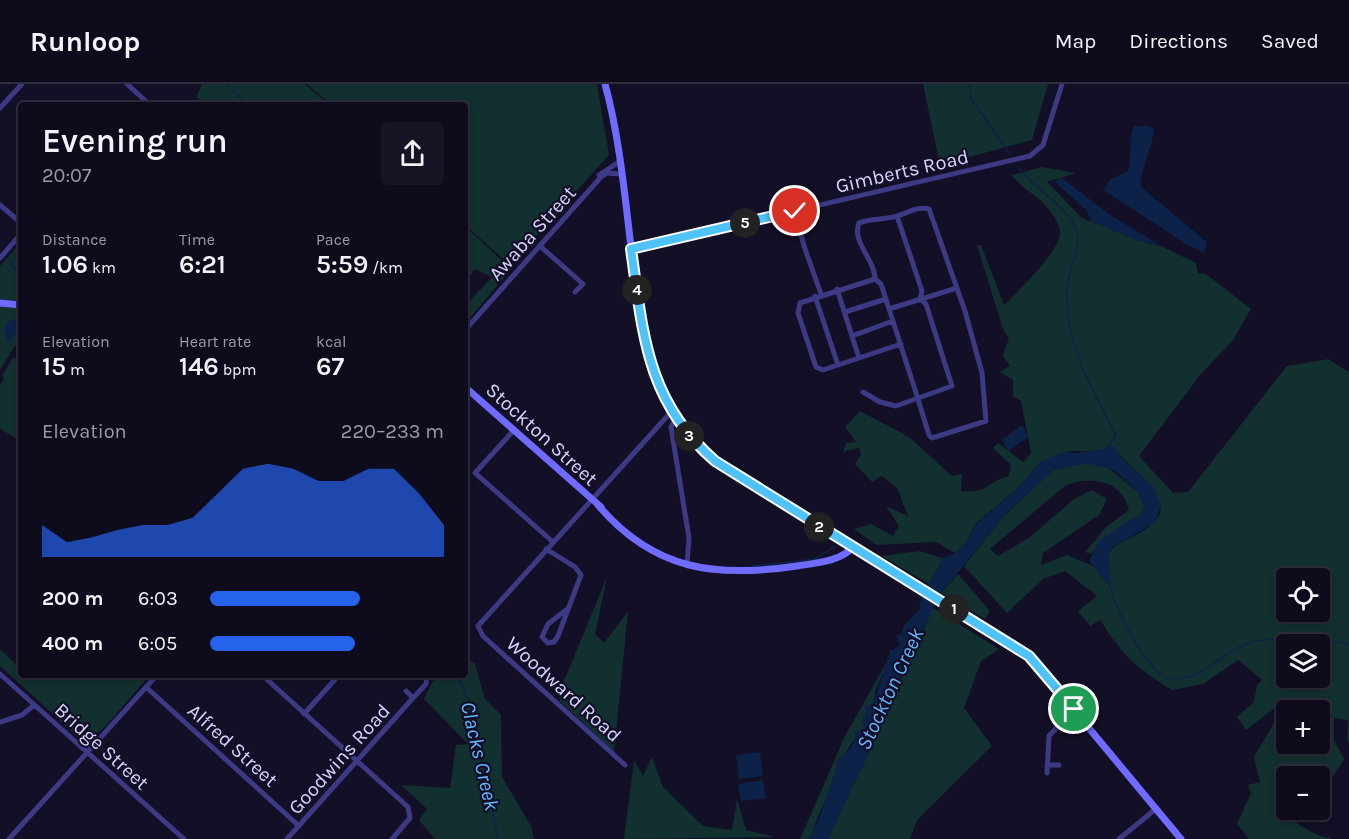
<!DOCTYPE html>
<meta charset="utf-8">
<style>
:root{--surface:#0e0b1c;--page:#171425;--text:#f1f3f6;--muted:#9b9ba3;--line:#2e2b3b;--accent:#2563eb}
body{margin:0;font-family:Karla,sans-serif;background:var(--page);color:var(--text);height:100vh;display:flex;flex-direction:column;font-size:22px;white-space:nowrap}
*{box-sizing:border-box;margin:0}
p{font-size:20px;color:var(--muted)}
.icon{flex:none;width:33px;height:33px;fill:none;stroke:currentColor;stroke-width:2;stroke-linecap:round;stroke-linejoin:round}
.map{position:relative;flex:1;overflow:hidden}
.details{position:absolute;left:18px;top:18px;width:450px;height:576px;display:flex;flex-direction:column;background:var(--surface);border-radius:6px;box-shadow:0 3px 9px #0003,0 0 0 2px var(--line)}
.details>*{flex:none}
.controls{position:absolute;left:1276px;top:484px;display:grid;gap:12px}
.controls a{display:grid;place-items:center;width:54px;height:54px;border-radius:6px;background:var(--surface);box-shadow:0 3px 9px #0003,0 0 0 2px var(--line);font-size:30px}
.pin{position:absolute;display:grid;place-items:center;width:51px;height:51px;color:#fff;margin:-26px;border:3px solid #fff;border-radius:50%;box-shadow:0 2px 6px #0007}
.km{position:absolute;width:30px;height:30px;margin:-15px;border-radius:50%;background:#222;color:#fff;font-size:16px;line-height:30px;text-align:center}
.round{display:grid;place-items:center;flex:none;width:63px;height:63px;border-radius:6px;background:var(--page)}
.summary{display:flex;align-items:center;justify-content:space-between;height:102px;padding:0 24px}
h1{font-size:33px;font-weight:600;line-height:45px}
.figures{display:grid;grid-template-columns:repeat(3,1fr);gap:9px;height:102px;padding:6px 24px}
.figures div{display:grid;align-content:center}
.figures b{font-size:26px;font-weight:600}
.figures small{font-size:16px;font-weight:400}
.figures p{font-size:16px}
.chart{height:168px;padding:12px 24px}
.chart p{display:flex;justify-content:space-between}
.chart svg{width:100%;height:108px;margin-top:6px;fill:var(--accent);opacity:.7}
ul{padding:0 24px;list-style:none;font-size:20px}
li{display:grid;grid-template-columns:96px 72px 1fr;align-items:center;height:45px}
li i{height:15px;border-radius:8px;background:var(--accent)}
header{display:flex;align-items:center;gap:36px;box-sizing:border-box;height:84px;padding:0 30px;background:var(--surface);border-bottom:2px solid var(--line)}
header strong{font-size:28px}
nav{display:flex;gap:33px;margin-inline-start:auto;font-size:21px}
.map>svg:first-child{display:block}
</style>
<header>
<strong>Runloop</strong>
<nav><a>Map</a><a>Directions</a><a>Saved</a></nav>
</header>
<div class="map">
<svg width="1349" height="755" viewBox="0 0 1349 755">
<rect width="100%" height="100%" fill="#130f26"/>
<path fill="#12302f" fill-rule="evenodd" d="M202 0H305L329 21H212L196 13Z
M307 0H597L609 71 510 181 465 141V21H331Z
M923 0H1048L1032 56 940 81Z
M1042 83 1076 89 1047 98 1082 134 1149 160 1161 162 1196 179 1198 189 1206 190 1251 225 1233 256 1201 290 1139 372 1173 409 1188 408 1287 282 1328 275 1349 288V658L1347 657 1348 636 1334 634V656L1344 675 1329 699 1320 697V693H1300L1288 689C1268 725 1296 743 1327 754L1331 752 1330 755H1249L1237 740 1251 709 1248 701 1260 698 1254 673 1282 625 1277 622 1246 646 1237 633 1254 618 1257 601 1262 596 1238 576 1203 600 1172 606C1134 582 1125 574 1100 536L1090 542 1078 527 1097 512 1065 487 1043 495 1007 529 964 482 1004 432 1053 386 1086 379 1106 382 1138 408 1145 423 1139 433C1126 436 1099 459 1091 470L1085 468 1107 442 1129 426C1122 396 1091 392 1066 401L990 465 998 472 1030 453 1074 415 1092 406 1107 415 1099 431 1043 469 1041 481 1067 471 1093 482 1110 502 1108 469C1124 451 1152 451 1161 427L1153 403 1116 367H1071L1040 378 1018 404 975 440 966 458 955 469 936 458 876 461 854 445 871 440 893 452 899 442 886 422 908 432 897 404 882 392 872 398 855 380 861 370 859 364 843 368 846 359 856 358 845 343 860 327 909 353 952 392 962 390 961 407C988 410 986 398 1009 392L1011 381 993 364 998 359 1023 378 1031 369 1021 317 1013 312V296L1000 288 1010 282 1003 271 1009 254 1004 248 977 161H981L1004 221C1018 207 1062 166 1060 147 1058 137 1052 129 1046 122 1036 110 1021 105 1012 91ZM1287 495H1320V528H1287ZM1287 561H1320V594H1287ZM1287 627H1320V660H1287Z
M465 142 511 185 465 240V222L492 193 475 185 465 199Z
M21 158V217L0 215V182Z
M0 222 21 224V252L0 286Z
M13 273 21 278V357L0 345V301L4 294 2 292Z
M919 467 943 474 929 500 882 472Z
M958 490 990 527 985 535 941 509Z
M607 493 595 550 604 559 628 527 614 668 560 617 559 609Z
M933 524 999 565 981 577 964 624 992 662 917 736 910 755H828Z
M0 565 21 585V591H150L104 644 92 653 77 652 0 582Z
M465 573 475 580 485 615 501 631 502 693 531 742 534 755H435L419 736 427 725 401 701 450 704 456 661 468 660 424 615 436 591H465Z
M889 574 875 608C876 620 865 627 865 643 847 660 839 684 831 706 825 720 814 734 814 750L807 755H800L845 652Z
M652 673 663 703 703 742 732 746 737 715 746 746 775 753 624 755 634 676 643 692Z"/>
<path fill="#0c2248" d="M1134 42H1149L1154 45C1153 63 1139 88 1141 103L1207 158 1204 169 1186 160 1103 106 1110 96 1128 87C1132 72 1129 50 1134 42Z
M1062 94 1109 130 1161 162 1138 157 1091 137 1086 126 1056 99 1057 95Z
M16 235 21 238V242L10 257 7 258 4 244 9 236Z
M1022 341 1028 353 1008 367 1002 356Z
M1111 362 1115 363 1119 371 1153 403 1161 421 1155 439 1114 462 1108 469 1111 504 1089 477 1098 458 1132 434 1139 433 1145 423 1138 408 1114 386 1086 379 1053 386 1004 432 941 509 907 576 872 663 828 755H807C819 745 830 698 838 682L835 679 850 665 855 655V649L865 643 862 637 867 627 864 623 874 618 890 567 900 562 896 551 901 550 904 541 919 526 921 514 943 474 955 469 966 458 975 441 1018 404 1040 378 1067 367 1074 369 1106 365Z
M760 668 763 692 739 695 736 671Z
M763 696 766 714 741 717 738 700Z"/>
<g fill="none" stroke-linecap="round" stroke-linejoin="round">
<path stroke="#0c2248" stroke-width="1.5" d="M227 0 246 21
M969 0 971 14 1011 72
M1019 84C1035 107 1068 121 1077 148 1082 160 1067 190 1067 205 1065 260 1091 304 1116 351L1105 366
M9 175 21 194
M746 483 815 475 836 462
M1110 503C1121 536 1139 572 1165 594 1202 601 1220 567 1252 558 1274 552 1327 555 1349 560
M457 591 472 624 498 755"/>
<path stroke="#3d3a85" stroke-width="5" d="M127 0 150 21
M0 24 22 0
M599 91 619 78
M0 121 21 139
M795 127 804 162 821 210
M897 132 922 207 920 215
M540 162 583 200 575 208
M631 165 1030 72 1043 61 1062 0
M0 174 21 150
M875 195C876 177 851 158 859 139 871 134 885 136 897 132 908 129 917 122 929 125L965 227 982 289 986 337 932 354 929 351 918 315
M875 195 800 219 798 229 816 283 823 286 901 260
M875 195 881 200 918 315
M837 205 859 274
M815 212 838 281
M889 225 957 204
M845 228 886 215
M465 246 601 93 607 89 620 90
M852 252 893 237
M863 308 880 318 896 322 952 302 926 220 920 215
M676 334 671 343 689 454 687 481
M514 346 475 389 553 458
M546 465 575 483 581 491 558 552 554 558 548 559 542 553 548 540 566 526
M0 590 184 755
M262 591 408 723 410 734 392 755
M146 603 299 742
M413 614 426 600 427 591
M304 630 339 591
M0 638 22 631 34 621
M625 681 483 552 478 542 671 328
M1047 681H1059
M1047 689 1049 652 1074 625
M9 755 157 591
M287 755 413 614 406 607
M1119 755 1157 724"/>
<path stroke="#6f6bff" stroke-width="7" d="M605 0C622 62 626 130 635 194 646 267 655 330 718 379
M0 219 21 221
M465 303 601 423
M715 377 1029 572 1181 755
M598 421C654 487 716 494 797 482 815 479 840 478 853 463"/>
</g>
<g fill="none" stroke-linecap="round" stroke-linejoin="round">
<g stroke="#fff" stroke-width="12">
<path id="route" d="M795 127 631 165C643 249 646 317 715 377L1029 572 1074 625"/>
</g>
<use href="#route" stroke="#4fc3f7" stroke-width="8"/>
</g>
<g text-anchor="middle" stroke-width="4.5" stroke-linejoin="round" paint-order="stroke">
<g font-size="20" fill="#d9d4ff" stroke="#130f26">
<text transform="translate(902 87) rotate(-13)" y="7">Gimberts Road</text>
<text transform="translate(532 149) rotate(-48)" y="7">Awaba Street</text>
<text transform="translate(542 350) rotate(42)" y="7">Stockton Street</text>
<text transform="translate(564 605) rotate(42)" y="7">Woodward Road</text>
<text transform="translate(233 661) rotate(42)" y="7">Alfred Street</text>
<text transform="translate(102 662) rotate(42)" y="7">Bridge Street</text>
<text transform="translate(339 675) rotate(-48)" y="7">Goodwins Road</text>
</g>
<g font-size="21" font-style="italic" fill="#62b6ff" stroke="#130f26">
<text transform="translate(890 605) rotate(-65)" y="7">Stockton Creek</text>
<text transform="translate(480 672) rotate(77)" y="7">Clacks Creek</text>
</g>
</g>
</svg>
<div class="controls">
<a><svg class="icon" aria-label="locate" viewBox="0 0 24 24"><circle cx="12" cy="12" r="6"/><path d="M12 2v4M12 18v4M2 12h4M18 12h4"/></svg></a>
<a><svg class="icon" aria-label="layers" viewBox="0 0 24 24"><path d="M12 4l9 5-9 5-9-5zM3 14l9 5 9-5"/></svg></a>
<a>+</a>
<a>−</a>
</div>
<div class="pin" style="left:1074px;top:625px;background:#1e9e55"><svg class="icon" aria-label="arrive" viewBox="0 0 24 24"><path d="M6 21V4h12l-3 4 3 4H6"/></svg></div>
<div class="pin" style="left:795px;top:127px;background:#d93025"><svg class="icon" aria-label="check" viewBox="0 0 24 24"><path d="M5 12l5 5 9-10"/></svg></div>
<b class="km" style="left:954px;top:525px">1</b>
<b class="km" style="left:819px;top:443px">2</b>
<b class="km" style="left:689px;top:352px">3</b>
<b class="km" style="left:637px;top:206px">4</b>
<b class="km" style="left:745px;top:139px">5</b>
<section class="details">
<div class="summary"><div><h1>Evening run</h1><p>20:07</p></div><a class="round"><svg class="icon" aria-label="share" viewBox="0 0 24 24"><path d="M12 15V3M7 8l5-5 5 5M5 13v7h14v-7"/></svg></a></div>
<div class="figures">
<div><p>Distance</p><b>1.06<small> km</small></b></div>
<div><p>Time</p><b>6:21</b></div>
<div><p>Pace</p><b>5:59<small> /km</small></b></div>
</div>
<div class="figures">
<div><p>Elevation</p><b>15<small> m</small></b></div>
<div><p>Heart rate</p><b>146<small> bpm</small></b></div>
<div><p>kcal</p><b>67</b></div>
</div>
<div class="chart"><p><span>Elevation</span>220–233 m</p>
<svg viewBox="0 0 160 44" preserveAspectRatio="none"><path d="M0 44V31L10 38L20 36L30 33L40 31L50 31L60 28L70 18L80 8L90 6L100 8L110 13L120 13L130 8L140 8L150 18L160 31V44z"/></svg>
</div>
<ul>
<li><b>200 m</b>6:03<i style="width:64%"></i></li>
<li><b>400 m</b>6:05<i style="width:62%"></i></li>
</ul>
</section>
</div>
